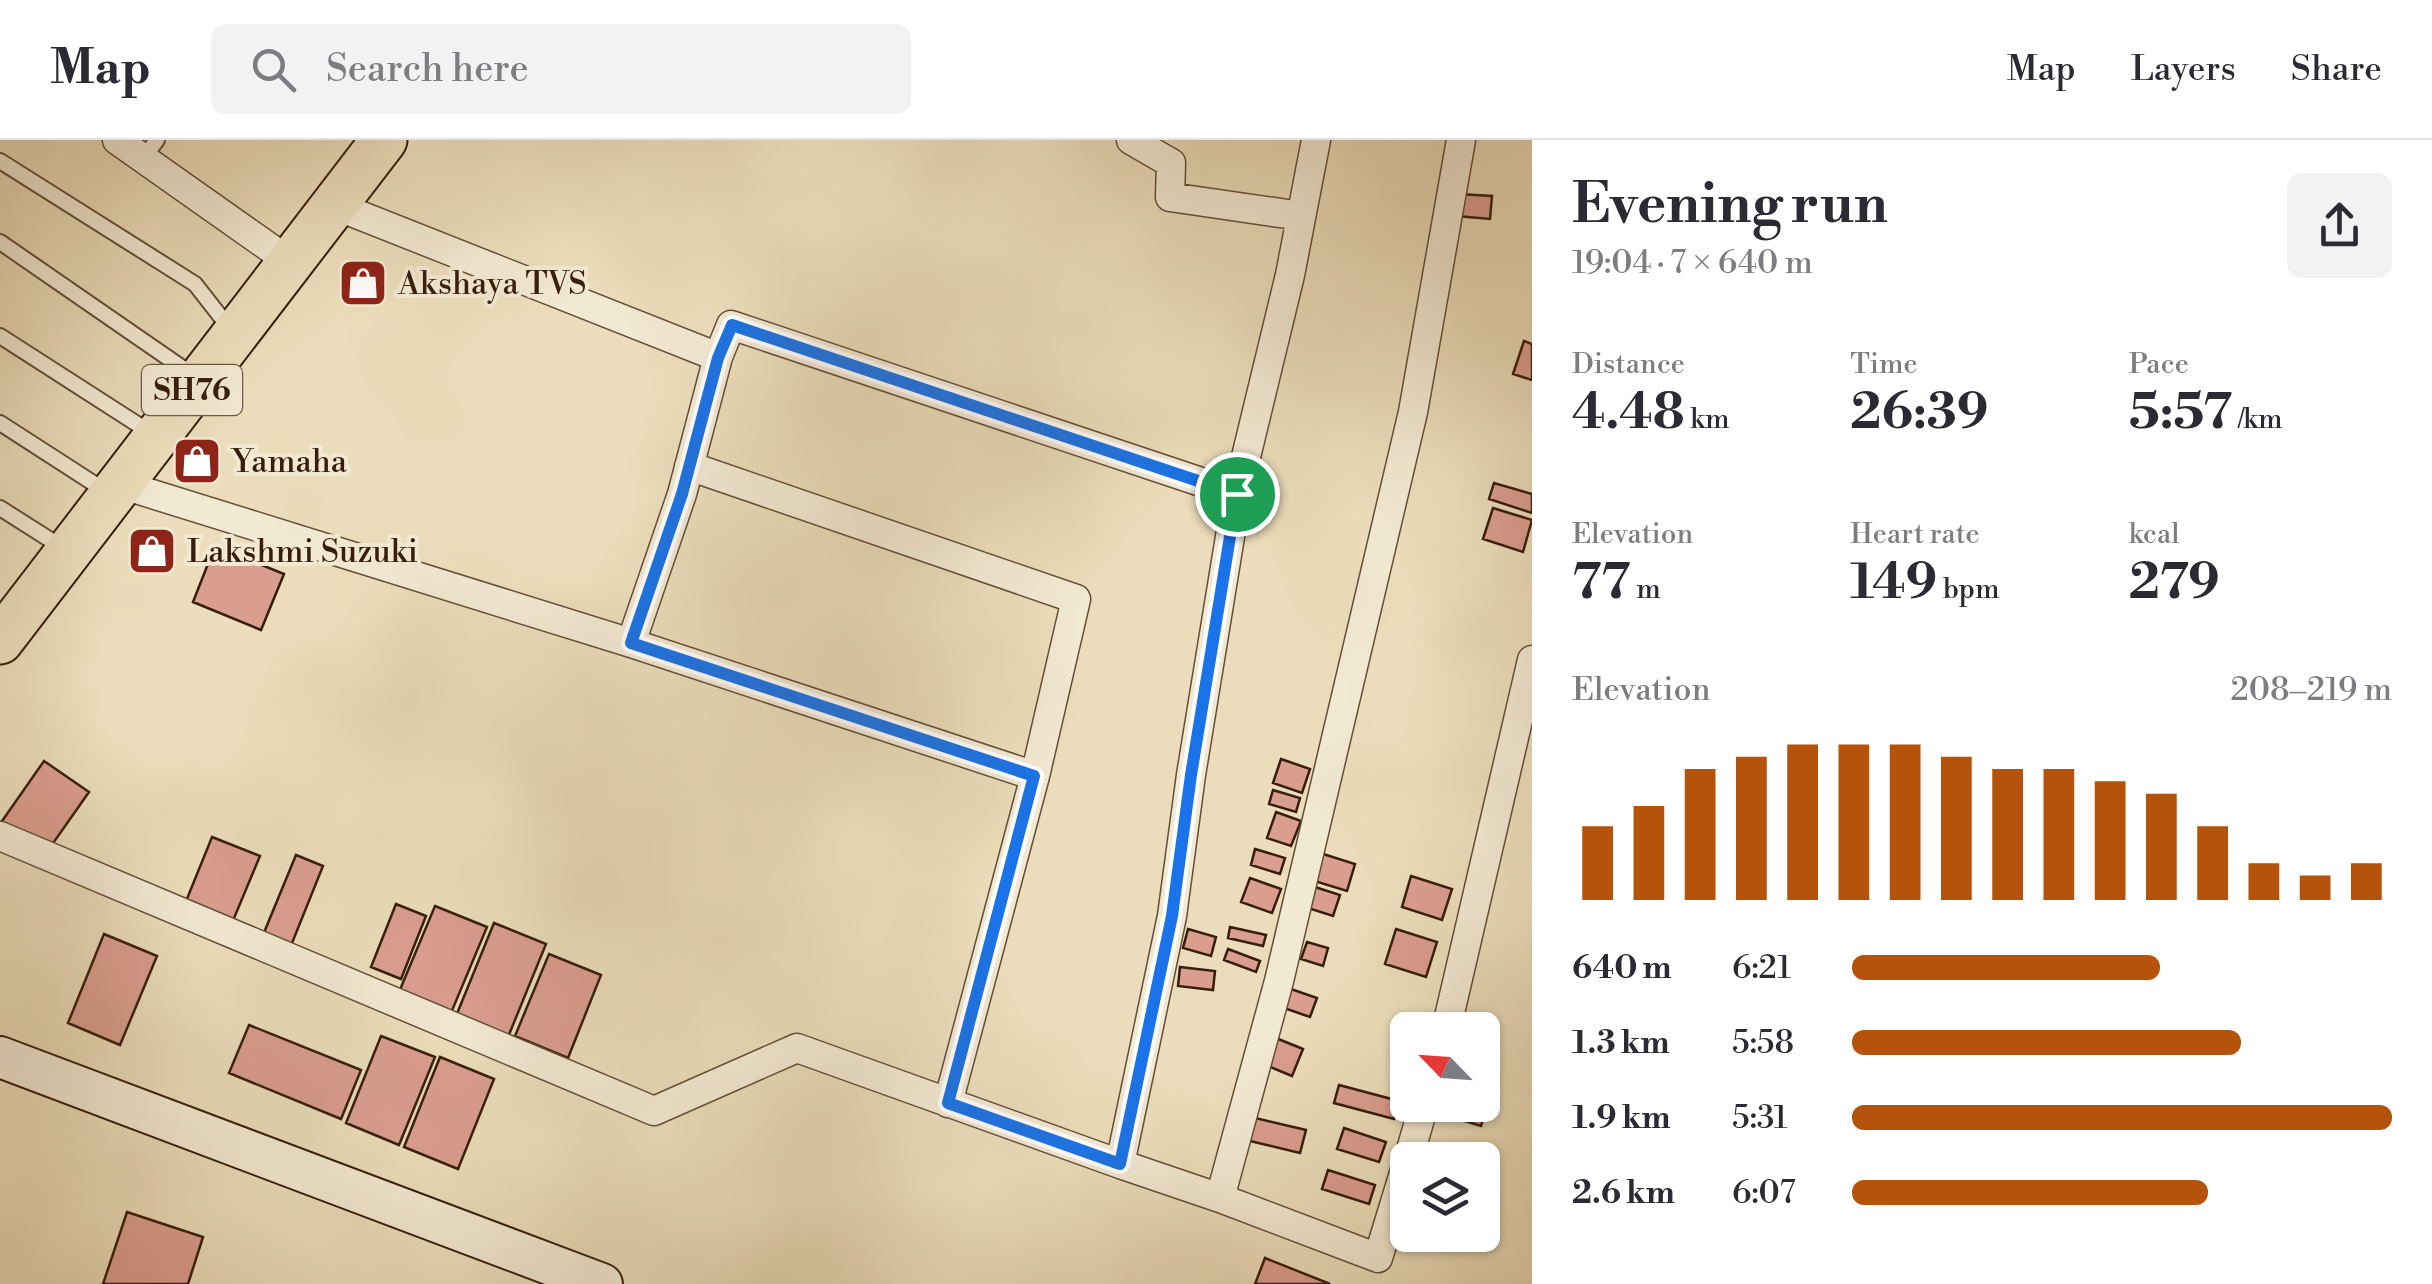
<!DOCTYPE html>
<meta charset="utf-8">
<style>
:root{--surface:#fff;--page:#f2f2f3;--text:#2b2b33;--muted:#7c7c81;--line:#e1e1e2;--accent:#b45309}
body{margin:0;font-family:"Libre Bodoni",serif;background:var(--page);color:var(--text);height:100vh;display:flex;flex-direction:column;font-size:38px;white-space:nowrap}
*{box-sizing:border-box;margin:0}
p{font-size:32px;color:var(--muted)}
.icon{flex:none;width:55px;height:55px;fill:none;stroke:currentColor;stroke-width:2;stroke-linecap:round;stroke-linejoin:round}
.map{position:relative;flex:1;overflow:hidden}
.panel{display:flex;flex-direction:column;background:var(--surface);width:900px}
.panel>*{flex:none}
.needle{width:65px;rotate:295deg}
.fabs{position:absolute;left:1390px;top:872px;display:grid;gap:20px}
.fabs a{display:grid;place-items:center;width:110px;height:110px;border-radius:15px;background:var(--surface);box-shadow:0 2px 8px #0004;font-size:50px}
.pin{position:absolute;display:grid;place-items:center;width:85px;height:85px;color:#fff;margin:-42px;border:5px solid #fff;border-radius:50%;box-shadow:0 2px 10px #0007}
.round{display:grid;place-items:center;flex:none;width:105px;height:105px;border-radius:15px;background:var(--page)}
.summary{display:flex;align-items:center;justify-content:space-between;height:170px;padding:0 40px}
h1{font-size:55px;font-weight:700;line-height:75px}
.figures{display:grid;grid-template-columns:repeat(3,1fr);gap:15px;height:170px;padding:10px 40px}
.figures div{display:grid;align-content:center}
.figures b{font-size:50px;font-weight:700}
.figures small{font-size:28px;font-weight:400}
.figures p{font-size:28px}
.chart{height:280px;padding:20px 40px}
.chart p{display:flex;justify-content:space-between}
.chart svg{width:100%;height:180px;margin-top:10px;stroke:var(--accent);stroke-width:6}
ul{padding:0 40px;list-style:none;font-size:32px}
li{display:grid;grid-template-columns:160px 120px 1fr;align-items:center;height:75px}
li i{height:25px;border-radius:12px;background:var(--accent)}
header{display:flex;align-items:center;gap:60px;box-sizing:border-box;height:140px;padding:0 50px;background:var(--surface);border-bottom:2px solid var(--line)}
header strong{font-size:48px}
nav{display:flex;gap:55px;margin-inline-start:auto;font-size:35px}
.search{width:700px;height:90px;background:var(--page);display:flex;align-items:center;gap:25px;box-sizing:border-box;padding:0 35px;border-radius:15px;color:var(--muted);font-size:38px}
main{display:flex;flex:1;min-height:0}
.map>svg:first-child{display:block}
</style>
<header>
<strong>Map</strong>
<div class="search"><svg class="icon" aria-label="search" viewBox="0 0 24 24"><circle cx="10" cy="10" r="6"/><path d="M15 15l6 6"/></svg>Search here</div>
<nav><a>Map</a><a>Layers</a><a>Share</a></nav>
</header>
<main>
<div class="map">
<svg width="1532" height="1144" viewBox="0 0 1532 1144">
<rect width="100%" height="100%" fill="#ebddbb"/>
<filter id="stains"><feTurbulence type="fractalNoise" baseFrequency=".002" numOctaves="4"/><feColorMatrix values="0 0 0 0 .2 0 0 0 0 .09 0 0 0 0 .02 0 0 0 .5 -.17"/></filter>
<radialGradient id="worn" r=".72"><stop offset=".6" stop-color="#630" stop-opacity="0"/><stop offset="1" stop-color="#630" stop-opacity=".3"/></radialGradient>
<path fill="#da9e8f" stroke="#371e0c" stroke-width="2.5" d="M1459 54 1492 56 1490 79 1457 76Z
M1524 201 1532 204V240L1513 234Z
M1494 343 1532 354V373L1489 359Z
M1493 368 1532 380 1523 412 1483 399Z
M215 406 284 434 261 490 193 462Z
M1281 619 1310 629 1302 653 1273 643Z
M44 621 89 652 42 719 0 684Z
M1273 650 1300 658 1296 672 1269 664Z
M1276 672 1301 681 1291 706 1267 698Z
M212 697 260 716 227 795 180 776Z
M1255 709 1285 718 1280 734 1251 725Z
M1320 713 1355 724 1347 751 1311 740Z
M296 715 323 726 284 823 256 812Z
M1411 736 1452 749 1442 780 1402 767Z
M1250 738 1281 749 1272 773 1241 762Z
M1315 747 1340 755 1333 776 1308 768Z
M396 764 426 776 401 839 371 827Z
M435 766 487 787 451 873 399 852Z
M494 783 546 804 506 902 454 881Z
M1230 787 1266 795 1263 806 1228 798Z
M1188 789 1216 797 1211 816 1183 808Z
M1396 789 1437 802 1426 837 1385 824Z
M104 794 157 816 120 905 68 883Z
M1307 802 1328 808 1323 826 1301 819Z
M1228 809 1260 821 1256 832 1224 820Z
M549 814 601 835 568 918 515 896Z
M1180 827 1215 831 1213 850 1178 846Z
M1288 848 1317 858 1310 877 1281 867Z
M249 885 361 930 341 979 229 933Z
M381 896 435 917 399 1005 346 983Z
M1271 896 1303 909 1292 936 1261 923Z
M440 917 494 939 458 1029 404 1007Z
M1339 945 1399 961 1394 979 1334 963Z
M1482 962 1488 964 1481 986 1435 972 1438 965H1482Z
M1251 977 1306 990 1300 1013 1246 1000Z
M1344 988 1386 1002 1379 1022 1337 1009Z
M1328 1030 1375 1045 1369 1064 1322 1049Z
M127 1072 203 1097 188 1144H103Z
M1265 1118 1330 1144H1255Z"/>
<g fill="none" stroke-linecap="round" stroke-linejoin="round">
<g stroke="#644e38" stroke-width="18">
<path id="lane" d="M144 17 157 0
M0 21 195 144 231 190
M0 102 197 238
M0 196 151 293
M0 283 107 352
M0 368 63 408"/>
</g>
<g stroke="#644e38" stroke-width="31">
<path id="street" d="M117 0 290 122
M1131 0 1171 23 1170 57 1301 76
M334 65 718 217 731 185 1237 354
M689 326 1076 459 1035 636
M120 344 631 503 1035 636 948 963
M631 503 682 354 718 217
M0 696 654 971 797 908 1120 1024
M1446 890 1532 520
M1408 1020 1378 1118 1220 1058 1279 841 1413 272 1461 0
M1408 1020 1424 965
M1220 1058 1120 1024 1172 776 1191 635 1237 354 1290 135 1316 0"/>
</g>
<g stroke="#371e0c" stroke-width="44">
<path id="secondary" d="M0 917 602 1144"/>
</g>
<g stroke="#371e0c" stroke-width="49">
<path id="primary" d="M0 501 384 0"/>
</g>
<use href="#lane" stroke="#f2e9d3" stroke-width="14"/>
<use href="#street" stroke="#f2e9d3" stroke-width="28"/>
<use href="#secondary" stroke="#f2e9d3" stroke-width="40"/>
<use href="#primary" stroke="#ebddbb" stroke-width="45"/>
</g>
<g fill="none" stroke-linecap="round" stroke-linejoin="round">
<g stroke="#fff" stroke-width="20">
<path id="route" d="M732 185 1237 354 1191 635 1172 776 1120 1024 948 963 1034 636 631 503 682 354 718 218Z"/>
</g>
<use href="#route" stroke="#1a73e8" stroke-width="12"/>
</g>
<defs>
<g id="shop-square" transform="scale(2.5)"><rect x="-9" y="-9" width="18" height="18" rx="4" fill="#8f2418" stroke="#f2e9d3"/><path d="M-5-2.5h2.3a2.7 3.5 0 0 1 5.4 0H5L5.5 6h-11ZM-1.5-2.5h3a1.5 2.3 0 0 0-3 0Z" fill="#fff"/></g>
</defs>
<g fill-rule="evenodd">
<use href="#shop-square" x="363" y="143"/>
<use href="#shop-square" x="197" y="321"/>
<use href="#shop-square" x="152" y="411"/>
</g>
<g text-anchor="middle" stroke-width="8" stroke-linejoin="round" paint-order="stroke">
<rect fill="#f2e9d3" stroke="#6f5b48" stroke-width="2.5" x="142" y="225" width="100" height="50" rx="8"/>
<g font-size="30" font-weight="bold" fill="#371e0c">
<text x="192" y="260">SH76</text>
</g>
<g font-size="32" fill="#371e0c" stroke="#f2e9d3" text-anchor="start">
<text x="398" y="154">Akshaya TVS</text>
<text x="232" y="332">Yamaha</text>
<text x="187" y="422">Lakshmi Suzuki</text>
</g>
</g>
<rect width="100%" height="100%" filter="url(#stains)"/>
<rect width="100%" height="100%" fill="url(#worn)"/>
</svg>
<div class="fabs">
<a><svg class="needle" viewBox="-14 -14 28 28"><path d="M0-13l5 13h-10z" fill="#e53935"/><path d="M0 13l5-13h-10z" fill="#7c7c81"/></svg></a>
<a><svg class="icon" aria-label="layers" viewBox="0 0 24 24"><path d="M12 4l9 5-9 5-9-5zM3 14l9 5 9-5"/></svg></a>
</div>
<div class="pin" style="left:1237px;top:354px;background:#1e9e55"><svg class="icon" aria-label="arrive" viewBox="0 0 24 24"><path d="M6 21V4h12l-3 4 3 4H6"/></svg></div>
</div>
<section class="panel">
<div class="summary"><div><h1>Evening run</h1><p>19:04 · 7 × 640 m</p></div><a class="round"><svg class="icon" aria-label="share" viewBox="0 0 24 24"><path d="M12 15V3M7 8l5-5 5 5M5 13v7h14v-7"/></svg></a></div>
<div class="figures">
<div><p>Distance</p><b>4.48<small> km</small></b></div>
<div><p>Time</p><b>26:39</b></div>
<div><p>Pace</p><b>5:57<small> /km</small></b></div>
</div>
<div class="figures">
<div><p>Elevation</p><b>77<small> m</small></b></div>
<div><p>Heart rate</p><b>149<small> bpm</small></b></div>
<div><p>kcal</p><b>279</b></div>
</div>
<div class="chart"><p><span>Elevation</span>208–219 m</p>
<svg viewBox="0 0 160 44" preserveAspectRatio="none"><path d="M5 44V26M15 44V21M25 44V12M35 44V9M45 44V6M55 44V6M65 44V6M75 44V9M85 44V12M95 44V12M105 44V15M115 44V18M125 44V26M135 44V35M145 44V38M155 44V35"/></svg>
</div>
<ul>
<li><b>640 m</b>6:21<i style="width:57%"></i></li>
<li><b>1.3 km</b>5:58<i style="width:72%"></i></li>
<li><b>1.9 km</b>5:31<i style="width:100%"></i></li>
<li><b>2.6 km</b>6:07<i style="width:66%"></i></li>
</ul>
</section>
</main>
